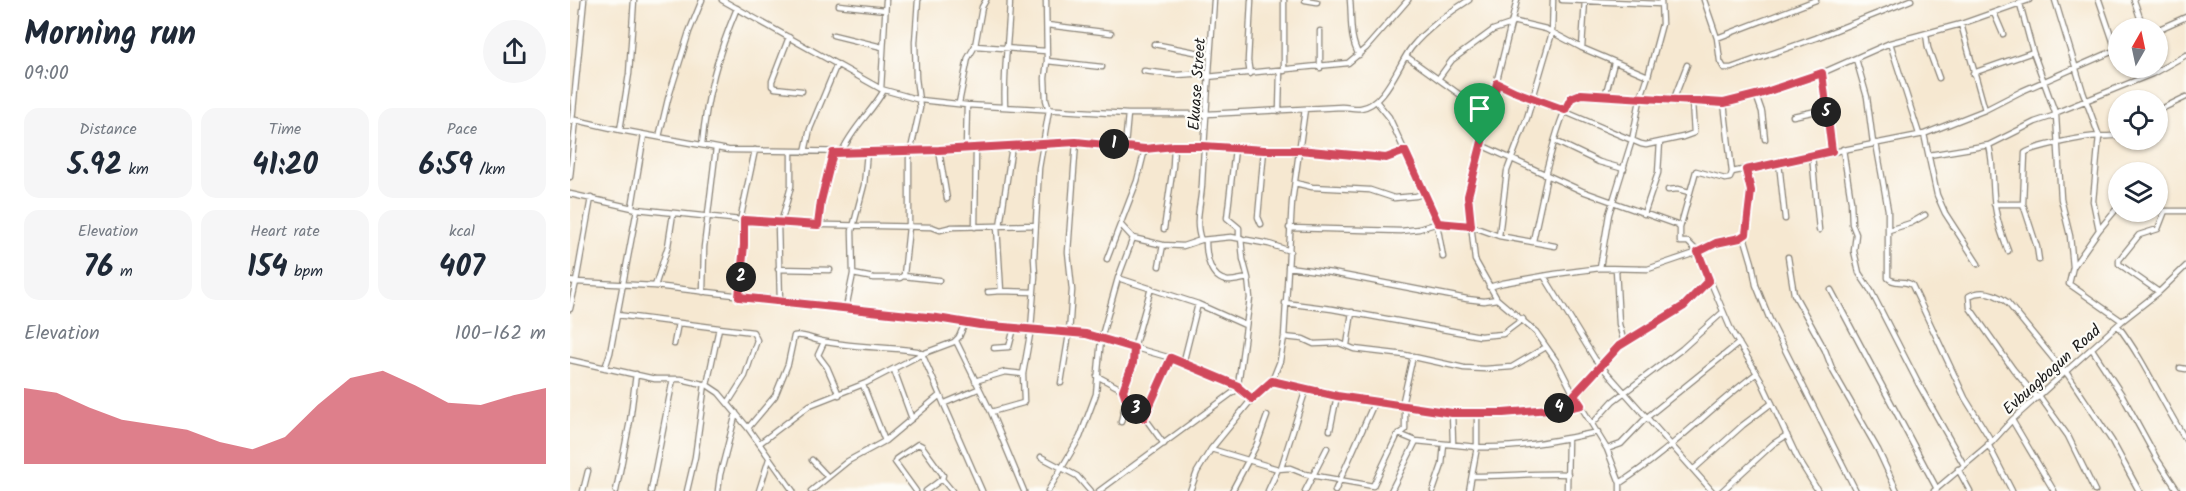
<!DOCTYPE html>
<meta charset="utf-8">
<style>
:root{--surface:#fff;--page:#f6f6f7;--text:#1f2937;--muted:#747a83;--accent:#d1495b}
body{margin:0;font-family:Kalam,sans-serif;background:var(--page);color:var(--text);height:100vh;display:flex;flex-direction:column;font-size:22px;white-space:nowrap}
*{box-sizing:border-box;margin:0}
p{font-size:20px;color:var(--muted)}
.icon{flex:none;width:33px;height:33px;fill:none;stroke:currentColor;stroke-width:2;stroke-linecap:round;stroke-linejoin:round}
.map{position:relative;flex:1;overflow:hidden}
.side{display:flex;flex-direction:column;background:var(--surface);width:570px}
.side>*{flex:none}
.needle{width:39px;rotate:9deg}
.buttons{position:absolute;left:1538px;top:18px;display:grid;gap:12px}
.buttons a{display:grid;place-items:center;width:60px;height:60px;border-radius:50%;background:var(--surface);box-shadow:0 2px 4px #0004;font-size:30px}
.pin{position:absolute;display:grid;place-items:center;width:51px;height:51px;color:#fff;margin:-62px -26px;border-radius:50% 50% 50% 0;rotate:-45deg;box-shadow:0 0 6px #0007}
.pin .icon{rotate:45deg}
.km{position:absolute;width:30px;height:30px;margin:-15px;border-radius:50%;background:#222;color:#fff;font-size:16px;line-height:30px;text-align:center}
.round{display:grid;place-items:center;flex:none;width:63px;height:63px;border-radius:32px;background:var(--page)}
.head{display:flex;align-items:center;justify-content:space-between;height:102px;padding:0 24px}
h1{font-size:33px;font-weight:600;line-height:45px}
.figures{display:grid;grid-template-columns:repeat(3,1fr);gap:9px;height:102px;padding:6px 24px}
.figures div{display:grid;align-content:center;border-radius:15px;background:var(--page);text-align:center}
.figures b{font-size:30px;font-weight:600}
.figures small{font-size:16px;font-weight:400}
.figures p{font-size:16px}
.chart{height:168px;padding:12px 24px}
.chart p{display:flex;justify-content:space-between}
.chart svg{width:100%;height:108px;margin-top:6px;fill:var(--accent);opacity:.7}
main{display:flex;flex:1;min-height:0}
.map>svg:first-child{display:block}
</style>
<main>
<section class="side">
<div class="head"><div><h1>Morning run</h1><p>09:00</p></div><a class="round"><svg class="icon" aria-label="share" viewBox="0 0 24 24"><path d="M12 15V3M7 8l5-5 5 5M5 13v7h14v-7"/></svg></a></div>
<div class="figures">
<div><p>Distance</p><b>5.92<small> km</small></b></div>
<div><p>Time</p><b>41:20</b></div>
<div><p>Pace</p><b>6:59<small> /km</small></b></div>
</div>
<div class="figures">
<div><p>Elevation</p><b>76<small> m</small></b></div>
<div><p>Heart rate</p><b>154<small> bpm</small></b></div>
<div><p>kcal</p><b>407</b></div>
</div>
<div class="chart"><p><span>Elevation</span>100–162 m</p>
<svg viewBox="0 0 160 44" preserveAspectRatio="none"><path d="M0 44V13L10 15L20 21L30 26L40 28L50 30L60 35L70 38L80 33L90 20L100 9L110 6L120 12L130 19L140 20L150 16L160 13V44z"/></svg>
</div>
</section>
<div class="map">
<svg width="1616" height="491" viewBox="0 0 1616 491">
<rect width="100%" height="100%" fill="#fdfcf7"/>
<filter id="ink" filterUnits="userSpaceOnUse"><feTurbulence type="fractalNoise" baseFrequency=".0167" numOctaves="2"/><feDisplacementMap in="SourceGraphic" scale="12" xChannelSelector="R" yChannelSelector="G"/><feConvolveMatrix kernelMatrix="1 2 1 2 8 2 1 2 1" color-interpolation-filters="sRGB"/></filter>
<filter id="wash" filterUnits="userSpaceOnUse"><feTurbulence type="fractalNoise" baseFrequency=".008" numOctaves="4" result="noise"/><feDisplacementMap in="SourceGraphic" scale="24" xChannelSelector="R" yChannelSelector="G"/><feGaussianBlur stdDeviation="1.35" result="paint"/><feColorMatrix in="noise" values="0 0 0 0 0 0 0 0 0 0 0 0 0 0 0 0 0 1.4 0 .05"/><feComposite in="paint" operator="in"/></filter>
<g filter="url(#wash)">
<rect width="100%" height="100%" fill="#f6e8d1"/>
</g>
<g filter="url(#ink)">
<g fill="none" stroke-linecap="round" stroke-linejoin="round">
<g stroke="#898276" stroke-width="7">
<path id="minor" d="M152 0 311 89 350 100 397 105 558 114H637L772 107C778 107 785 109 791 108 815 105 828 65 841 48 854 31 881 11 899 0
M714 0V71
M735 0 747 2
M780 0C782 19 779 38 789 55
M947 0 898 196 905 260 927 299 966 332 987 362 1004 395 1037 449 1050 483V491
M992 0 1091 4
M1134 0 1147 38 1150 61 1154 68H1161L1246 38 1341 0
M1485 0 1513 92 1529 136 1523 201 1529 230 1503 267 1499 284 1552 321
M1529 0 1546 50
M1564 0 1570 18 1580 28
M1450 4 1463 52 1486 115 1491 199 1500 236 1503 267
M269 5 315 10
M1424 13 1433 34
M942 21 976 29 1012 48 1078 76
M1391 24 1415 110
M477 25 541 33
M1587 30 1616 17
M1356 34 1358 48 1369 78
M263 35 312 47
M219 37 202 81V86L205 88 232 91
M1147 38 1246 0
M1320 43 1349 134
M584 44 640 55
M405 46 476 51
M1012 48 1015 0
M836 56 896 99 919 113
M1286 59 1297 97 1303 143
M477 61 532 67
M750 68V31
M574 71 606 75 638 73
M1252 73 1262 151
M1403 73 1463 52
M680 74 678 61 681 0
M637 77 778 63 796 48 838 0
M868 79 882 60 923 30 941 24
M927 83 1071 144 1076 145 1113 137 1124 133 1122 102
M311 89 316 0
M1186 95 1192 112 1195 139
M1035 96 1044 63
M806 101 819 117 868 223 901 226 929 236 985 246
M1103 101 1117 65
M389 103 398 58 405 46 412 7 416 0
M1154 103 1162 172 1354 134 1415 110 1452 91 1548 49
M435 106C433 71 439 36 440 0
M709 111 710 71
M1587 111 1616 97
M1485 113 1582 74 1616 55
M1223 116 1256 109
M0 121 6 120 50 130 158 150 297 152 406 149 506 142 555 146 558 114
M2 121 14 0
M50 130 59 74 64 0
M1354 134 1367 195 1375 213 1408 264
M89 137 98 99 119 32 132 0
M985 141 1029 162 1054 169
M1306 143 1318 210V278C1325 285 1334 279 1342 285L1395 398 1422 442
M132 145C137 93 147 56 167 8
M911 145 1012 191 1107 225 1110 228V242H1118L1128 252 1146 243 1170 238 1176 234 1181 191 1176 170
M1419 145C1424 165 1422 185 1425 206 1427 222 1432 235 1438 251
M555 146 575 149 604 146H633L694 150H729L816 158 835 151
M396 148 397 105
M665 149 657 218 669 228V238
M1273 149 1281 201 1282 224 1286 234 1284 251 1289 273 1301 291 1348 383 1394 465
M369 150 377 199
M235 152 240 129 267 64
M272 152C282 128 302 112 314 90
M1242 155 1249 230
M1359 155 1419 145 1465 122 1486 115
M1209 163 1215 219
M975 175C980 158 992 105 1005 95L1154 103 1190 94 1252 73 1320 43 1391 24 1459 0
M0 177 6 120
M725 183 742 187 800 190 824 198 846 196 855 193
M1098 190 1108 189 1119 192
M0 194 67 209 208 224 362 227 370 230 382 227 465 225
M21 198 6 282 85 286 367 318 410 325 516 334 601 358 668 385 669 388
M1424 204H1453
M62 207 74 135
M1074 214 1088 173 1090 142
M691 224 688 217 694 150
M867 224 873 257
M248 225 251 201 263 153
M551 225 563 238 593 245 613 246 631 240 661 237 699 244 720 251
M427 226 431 291 464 292
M430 226 442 146
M405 227 406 149
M719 228 831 231 849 229 868 223
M1110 228 1126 171 1155 179 1160 178 1162 172
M594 229 603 166 604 146
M1319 230 1341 223 1355 215
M1529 230 1548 207
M929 236 937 171 957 118 982 33 983 0
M1174 236 1182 263 1186 285 1200 320 1286 491
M631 240C624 222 631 204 632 185 635 123 640 62 644 0
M636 241C636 256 640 279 658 281 665 281 672 279 678 278
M963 241 977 176
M1218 257 1224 294 1255 350 1263 371 1308 450 1327 491
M537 259 567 181 575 149
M1469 260 1467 247 1453 204 1455 153C1461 147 1518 136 1529 136 1536 136 1541 137 1548 135
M589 266 593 245
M718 267 762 273 897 299 914 301 927 299
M1030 268 1039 214 1062 140 1070 100 1078 76 1092 24 1091 0
M208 269 260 270
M1046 269 1049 324 1054 343
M283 274 304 278H330L334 275 339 227V158L350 108 346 78 345 42 348 0
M333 276 369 280
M974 276 1025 359 1142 491
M548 278 628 304 675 325
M0 281 6 282 0 309
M85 286 98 246 103 214
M919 287 933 283 985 274 1030 268 1078 269 1128 252 1162 332 1191 380 1227 457 1248 491
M1261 290 1367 489
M133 292 134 247 146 148
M418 292 431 291
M1589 292 1549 264V260L1569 235 1588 229 1595 211H1616
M169 297C170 282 179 226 171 216L185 150
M210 301 208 224 212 220 221 186V151
M715 303 762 309 910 336 933 334 953 319
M276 308 283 274 282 231 294 185 297 152
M47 315 149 328 137 385
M1548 326C1575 361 1592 403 1616 440
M149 328 183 332 187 340 175 376 158 403
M714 337 733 339 744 344 769 343 784 349 835 355 894 368 915 369 942 367 976 347
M386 341 421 412 454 491
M254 342 248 355 257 367 269 395
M104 344 108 323
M777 345 782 312
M424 348 439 347 444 328
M1522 349 1552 395 1587 459 1608 491
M0 360 85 379H111L137 385 149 393 178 428 223 491
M613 364 628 304
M35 368 40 353 67 209
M1610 368 1616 369
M324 370 342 419
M1496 372 1542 441 1569 491
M527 376 553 390 556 399 575 418 594 444
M405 381 435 372 453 374
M702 381 767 396 882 413 907 415 964 411 1011 405
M491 383 499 334 502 290 498 252 506 142
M293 385 315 441
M668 385 680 298 678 278 673 259 671 238
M553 390 563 363 564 348 581 288
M1004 395 1049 346 1114 306 1139 281
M1470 397 1498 436 1525 491
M1467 398 1443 369 1400 308 1399 296C1412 289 1426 294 1437 302L1495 373
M375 403 408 389
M832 405 843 356
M421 412 453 403 454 401 453 374 461 329 465 276 464 258 469 168 479 110 476 100 475 78 477 61 476 0
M882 413 883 443
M907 415V447C948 449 988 440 1028 432
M575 418 601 358
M1442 420 1484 491
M551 422 556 399
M1023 423 1043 401 1112 349 1153 312
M178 428 205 396 218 364 224 336C232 334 239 338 247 340 280 348 313 346 347 351L352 354 412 491
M760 430 767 396
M829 434 846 441 907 447 899 491
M190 443 240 405 296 383 352 354 384 342 389 337 395 323
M1418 444 1442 491
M641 449 708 469 720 468 735 474 803 486 827 436 835 430V405
M1037 449 1051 444 1076 418 1169 343
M471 457 507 476 520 491
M242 460 258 477
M711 468 736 389
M1124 469 1173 425 1202 403
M1388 469 1400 491
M903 476C935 476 966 473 998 474
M372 479 382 491
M1050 483C1099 452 1140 408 1187 373
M13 491 18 471
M46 491 60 421 66 374
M81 491 103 379
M117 491 125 457 135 384
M148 491 150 475 166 413
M189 491 199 459
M241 491 278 461 315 441 370 395
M346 491 325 462 326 459 348 444 352 446 373 475 372 479 356 491
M478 491 510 437 526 394 531 339 548 278 563 238
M529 491 669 388 682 399
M620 491 627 472 641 449 682 399 702 381 710 361 714 337 722 202 735 109
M662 491 687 444 697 416
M698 491 708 469
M735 491 757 448
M765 491 805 401
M821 491 846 441
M863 491 872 465 874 444
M997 491 998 438
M1152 491 1203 444 1217 435
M1364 491 1422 442 1442 420 1552 321 1589 292 1616 266"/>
</g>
<use href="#minor" stroke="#fff" stroke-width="4.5"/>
</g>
</g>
<g fill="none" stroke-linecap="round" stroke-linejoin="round" filter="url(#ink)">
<g stroke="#fff" stroke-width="12">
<path id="route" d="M1252 73 1262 151 1176 170 1181 191 1176 234 1170 238 1146 243 1128 252 1139 280 1114 306 1049 346 1004 395 1011 405 1002 407 933 413H882L767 396 702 381 682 399 669 388 668 386 601 358 574 418 556 399 553 390 563 363 564 348 516 334 410 325 367 318 169 297 174 245V220L248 225 251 201 263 153 369 150 506 142 575 149 604 146H633L694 150H729L816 158 835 151 868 223 901 226 898 196 927 83 946 92 995 110 1001 98 1011 94 1154 103 1190 94Z"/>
</g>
<use href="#route" stroke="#d1495b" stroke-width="8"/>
</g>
<g text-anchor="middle" stroke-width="4.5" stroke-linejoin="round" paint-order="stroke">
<g font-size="16" fill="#1c1c1c" stroke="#fdfcf7">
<text transform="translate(626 84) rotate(-86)" y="6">Ekuase Street</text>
<text transform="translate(1481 369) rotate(-42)" y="6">Evbuagbogun Road</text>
</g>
</g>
</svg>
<div class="buttons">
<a><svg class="needle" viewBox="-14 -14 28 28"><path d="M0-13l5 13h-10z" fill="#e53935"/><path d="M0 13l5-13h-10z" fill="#747a83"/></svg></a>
<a><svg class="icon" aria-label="locate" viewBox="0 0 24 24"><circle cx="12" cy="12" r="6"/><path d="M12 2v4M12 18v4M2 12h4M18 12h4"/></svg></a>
<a><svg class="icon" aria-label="layers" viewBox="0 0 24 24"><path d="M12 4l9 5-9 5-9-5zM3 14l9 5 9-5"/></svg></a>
</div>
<div class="pin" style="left:910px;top:145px;background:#1e9e55"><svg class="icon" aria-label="arrive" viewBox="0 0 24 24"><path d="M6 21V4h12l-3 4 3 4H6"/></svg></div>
<b class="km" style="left:544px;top:144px">1</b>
<b class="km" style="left:171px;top:277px">2</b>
<b class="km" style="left:566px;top:409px">3</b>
<b class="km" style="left:989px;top:408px">4</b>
<b class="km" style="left:1256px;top:112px">5</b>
</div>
</main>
